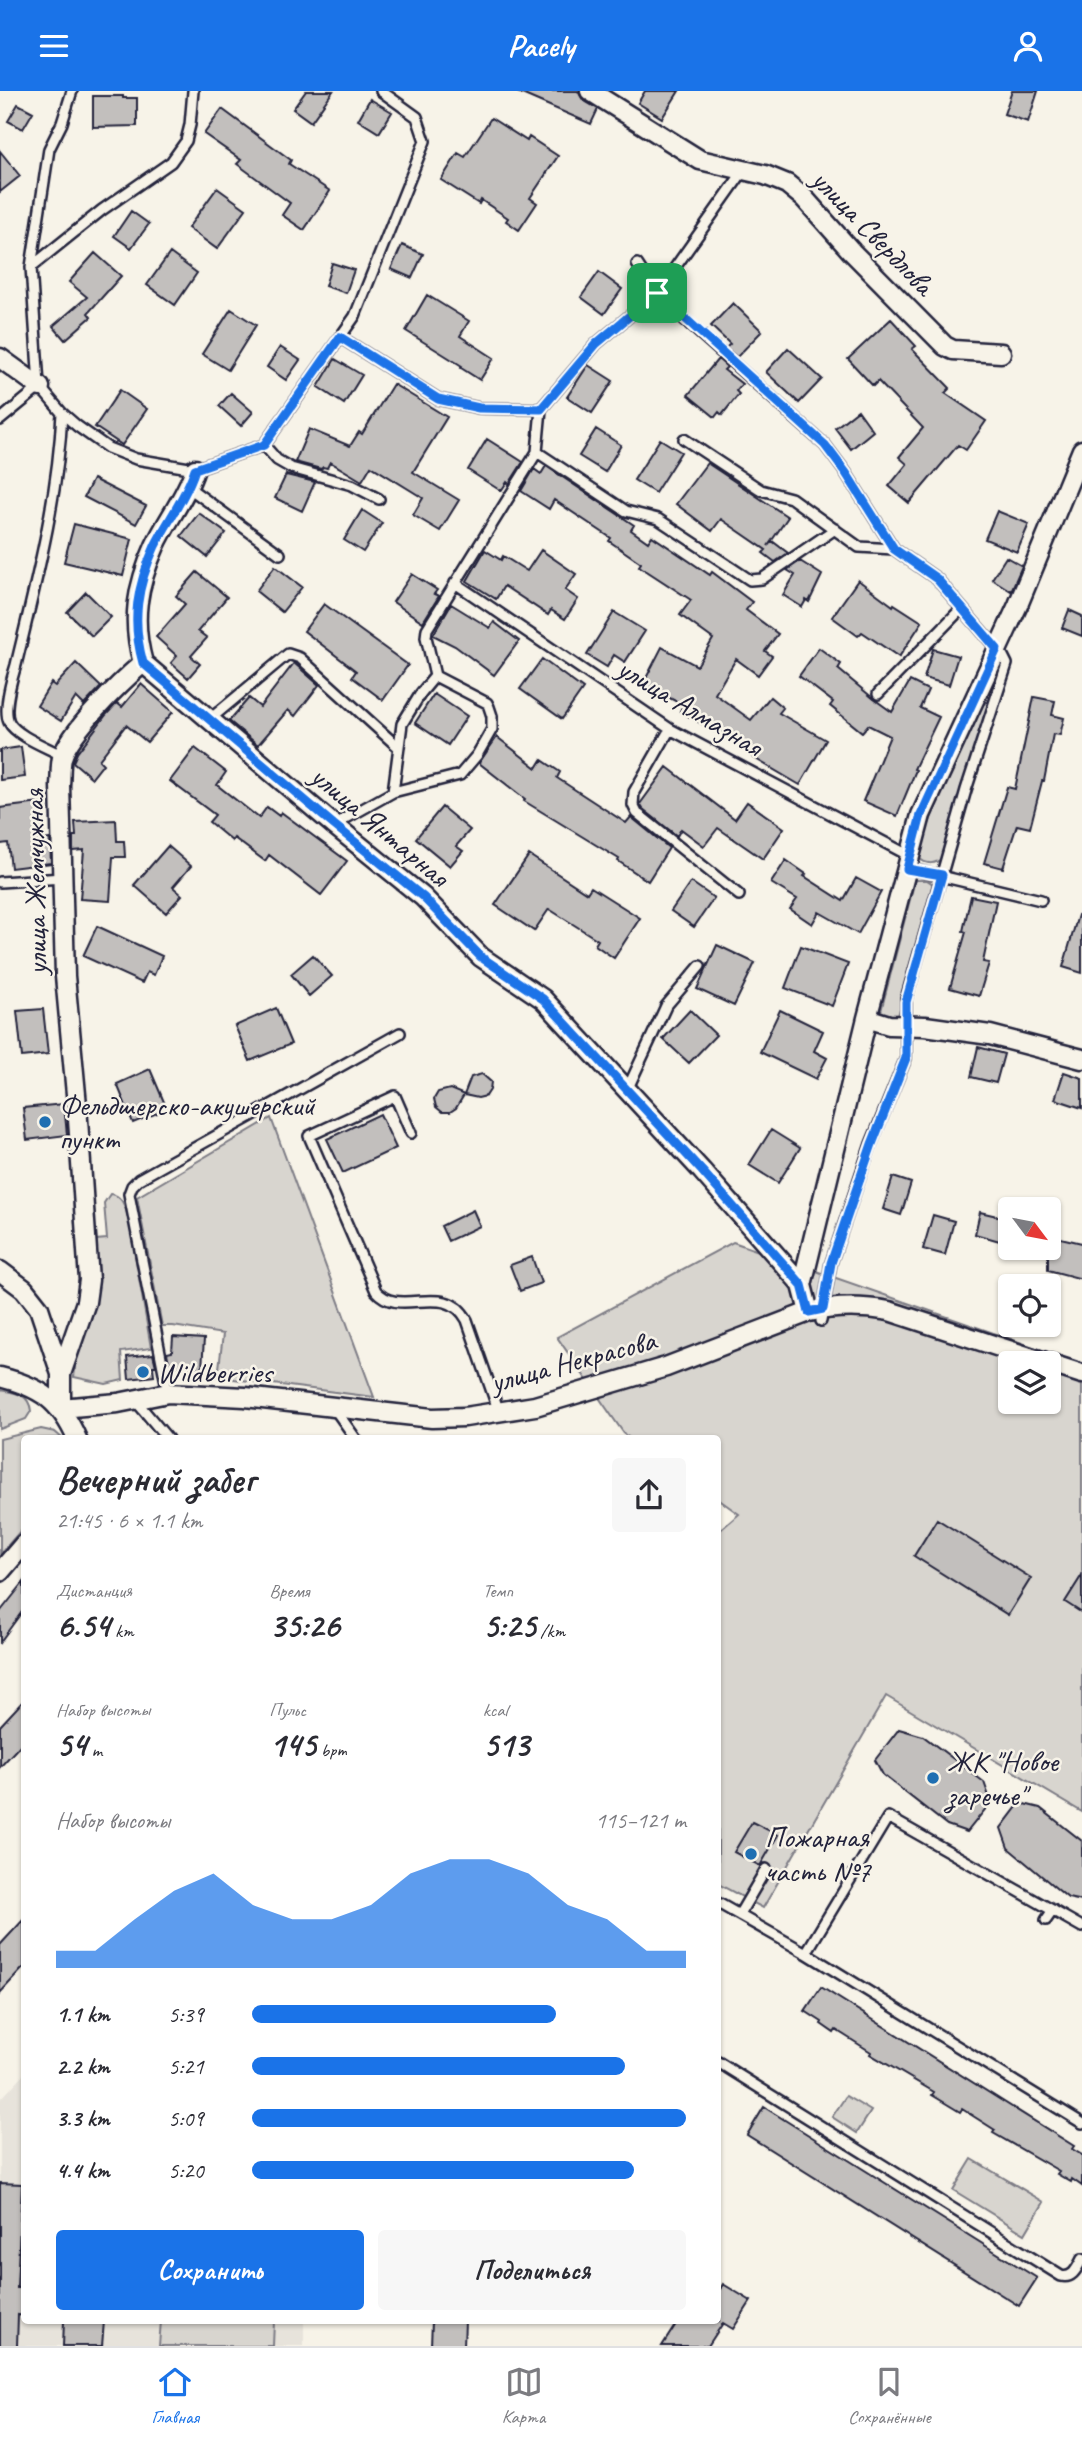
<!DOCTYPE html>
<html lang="ru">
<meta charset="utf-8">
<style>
:root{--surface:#fff;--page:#f7f7f7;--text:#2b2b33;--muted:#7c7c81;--line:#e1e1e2;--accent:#1a73e8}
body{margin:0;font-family:Caveat,sans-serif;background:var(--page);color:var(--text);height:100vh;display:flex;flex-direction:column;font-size:26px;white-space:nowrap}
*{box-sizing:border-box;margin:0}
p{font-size:23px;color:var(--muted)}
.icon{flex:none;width:38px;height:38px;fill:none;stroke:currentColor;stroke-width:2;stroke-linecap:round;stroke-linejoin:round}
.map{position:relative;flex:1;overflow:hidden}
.drawer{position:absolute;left:21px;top:1344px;width:700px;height:889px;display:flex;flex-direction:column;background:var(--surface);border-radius:7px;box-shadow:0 2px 5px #0004}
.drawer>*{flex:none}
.needle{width:46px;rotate:122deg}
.buttons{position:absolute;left:998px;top:1106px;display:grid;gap:14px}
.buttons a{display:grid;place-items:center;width:63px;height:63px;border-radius:7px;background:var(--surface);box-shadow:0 2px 5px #0004;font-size:35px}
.pin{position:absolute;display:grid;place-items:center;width:60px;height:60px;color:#fff;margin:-30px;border-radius:14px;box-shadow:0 4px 10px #0006}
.round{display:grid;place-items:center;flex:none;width:74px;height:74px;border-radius:7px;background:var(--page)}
.head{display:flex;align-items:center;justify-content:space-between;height:119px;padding:0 35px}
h1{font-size:38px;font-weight:700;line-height:52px}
.metrics{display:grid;grid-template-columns:repeat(3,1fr);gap:10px;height:119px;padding:7px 35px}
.metrics div{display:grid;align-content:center}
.metrics b{font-size:35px;font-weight:700}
.metrics small{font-size:19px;font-weight:400}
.metrics p{font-size:19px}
.chart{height:196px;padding:14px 35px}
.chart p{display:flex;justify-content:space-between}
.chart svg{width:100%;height:126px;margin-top:7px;fill:var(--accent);opacity:.7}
.cta{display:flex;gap:14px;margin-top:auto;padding:14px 35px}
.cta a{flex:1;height:80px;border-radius:7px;background:var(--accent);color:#fff;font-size:28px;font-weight:700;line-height:80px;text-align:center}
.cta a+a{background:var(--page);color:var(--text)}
ul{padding:0 35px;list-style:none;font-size:23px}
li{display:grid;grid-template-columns:112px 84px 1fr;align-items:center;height:52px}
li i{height:18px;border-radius:9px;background:var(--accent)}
header{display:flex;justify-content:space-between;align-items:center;height:91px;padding:0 35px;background:var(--accent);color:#fff;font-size:32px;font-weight:700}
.tab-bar{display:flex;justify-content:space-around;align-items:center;height:98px;border-top:2px solid var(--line);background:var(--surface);font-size:19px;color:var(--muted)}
.tab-bar a{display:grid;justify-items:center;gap:4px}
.tab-bar .on{color:var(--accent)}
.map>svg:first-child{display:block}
</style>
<header><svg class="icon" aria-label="menu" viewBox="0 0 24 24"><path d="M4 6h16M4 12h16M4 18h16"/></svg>Pacely<svg class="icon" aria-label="person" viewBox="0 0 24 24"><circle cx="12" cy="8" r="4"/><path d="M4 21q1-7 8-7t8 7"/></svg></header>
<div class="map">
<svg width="1082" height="2255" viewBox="0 0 1082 2255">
<rect width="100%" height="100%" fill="#f7f3e8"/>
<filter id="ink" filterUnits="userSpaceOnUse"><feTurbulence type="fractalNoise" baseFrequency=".0143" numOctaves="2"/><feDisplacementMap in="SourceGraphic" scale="14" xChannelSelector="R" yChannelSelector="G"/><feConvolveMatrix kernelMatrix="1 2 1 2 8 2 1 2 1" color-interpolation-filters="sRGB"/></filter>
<g filter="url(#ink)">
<path fill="#e7e3db" d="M24 1983V2230H304V2255H0V2009Z"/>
<path fill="#d8d5cf" stroke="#7d7c85" stroke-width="2" fill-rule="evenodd" d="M989 610 991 615 962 693 943 766C936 774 926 774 919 767V761C936 710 957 663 981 615Z
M915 789H927L933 793 898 925H887L881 920Z
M271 1027 374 1306 218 1286 223 1243 173 1235H162L137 1106Z
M110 1103C123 1104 125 1117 129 1128L151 1257 121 1261 123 1289 106 1293 74 1286 78 1256 94 1219 96 1149 107 1148 104 1112Z
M733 1151 1082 1273V1721L886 1605 763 1817 718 1793V1441L739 1423 718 1408V1348L630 1347 625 1344 557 1246ZM1010 1272H1048V1311H1010Z
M0 1299C15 1302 29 1302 31 1320L26 1328 0 1338Z
M41 1338 55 1341 62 1347 24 1348V1436L0 1463V1348Z
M846 2005 871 2020 857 2042 832 2026Z
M972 2068 1044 2111 1025 2143 953 2099Z
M161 2230H274L273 2255H159Z"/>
<path fill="#c2bfbd" stroke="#22223b" stroke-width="2" d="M306 0H333L311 31 293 18Z
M515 0H578L583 9 598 18 591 33Z
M645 0H679L662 27 638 12Z
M1012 0H1038L1028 31 1004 23Z
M93 5H123V7H137V35L93 36Z
M370 8 392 21 379 42 358 29Z
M18 13 33 21 23 38 8 30Z
M222 18 291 69 289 73 330 100 304 139 282 124 290 112 237 73 241 69 204 43Z
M491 27 527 50 529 46 558 65 530 107 537 112 519 139 506 130 508 127 481 109 479 113 441 89 458 62 465 66Z
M0 60 20 85 0 101Z
M217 97 246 118 217 158 188 137Z
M131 120 149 133 131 157 114 145Z
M402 154 423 163 412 187 391 178Z
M95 162 121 185 88 222 91 226 65 249 53 235 87 206 69 191Z
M170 162 197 182 175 214 147 194Z
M332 172 354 179 346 202 325 195Z
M599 181 622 198 604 223 581 206Z
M427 204 469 230 460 245 494 267 480 289 461 277 462 275 406 240Z
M733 212 762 240 737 266 726 257 730 253 711 235Z
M231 218 256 234 228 279 202 263Z
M891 228 916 255 912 258 950 297 945 302 986 330 966 359 958 354 909 412 889 395 907 373 899 366 923 337 878 290 873 295 848 268Z
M280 256 300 269 286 289 267 276Z
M788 257 822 288 799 312 766 281Z
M335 268 362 284 344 313 318 296Z
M718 268 727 276 724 279 742 293 736 300 739 303 722 324 719 321 715 326 688 304Z
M588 274 613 290 592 322 567 306Z
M393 293 447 326 413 381 459 409 440 440 413 424 423 407 371 375 362 390 330 371 327 377 323 376 321 378 295 371 309 338 350 355 359 341 362 343Z
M120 299 147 318 122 354 95 336Z
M231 302 253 321 241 335 219 315Z
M858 319 873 340 851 358 835 337Z
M596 338 621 354 605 381 579 365Z
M487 348 523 371 509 393 507 391 501 400 468 379Z
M660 348 681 361 655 402 634 389Z
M707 372 788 426 768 455 772 450 788 462 775 471 763 462 766 459 721 428 712 440 676 413Z
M546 375 634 434 631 439 648 451 652 445 710 484 712 481 752 511 746 519 778 543 765 560 772 565 758 584 736 568 715 603 751 629 770 606 783 617 779 622 826 649 800 694 754 667 716 636 714 640 680 620 683 614 643 593 662 556 697 575 713 548 680 524 691 509 639 475 641 472 609 450 611 447 554 409 549 418 521 400 534 378 541 383Z
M286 384 315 391 302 420 275 407Z
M93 388 146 415 136 433 84 406Z
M362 419 382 432 363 461 344 449Z
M997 420 1029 433 1017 461 985 448Z
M199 422 226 442 207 466 181 445Z
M74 433 132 448 123 485 64 471Z
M485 459 501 469 503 465 527 480 541 459 576 483 565 499 578 508 565 528 551 519 548 524 504 495 496 508 467 490Z
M1006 466 1022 475 1011 500 992 488Z
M800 470 822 484 809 511 806 509 802 516 783 504 795 484 787 479Z
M275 475 302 496 282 521 256 500Z
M197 481 227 506 198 540 207 547 191 565 200 573 188 587 171 572 177 565 156 546 185 513 176 505Z
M412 483 437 499 434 503 439 505 423 531 393 511Z
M858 489 893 515 894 513 922 531 899 566 862 541 858 545 832 526Z
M86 501 111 526 92 545 67 521Z
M324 513 408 574 383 609 352 586 356 580 304 540Z
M451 513 490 537 494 531 519 550 494 584 455 555 433 544Z
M1069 519 1082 525V545L1062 537Z
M614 521 645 540 625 571 614 564 607 576 587 564Z
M819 557 841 573 838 578 874 608 892 621 910 590 928 599 920 617 939 626 914 678 916 679 897 725 863 710 890 645 868 634 862 641 830 615 833 611 799 585Z
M933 558 958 565 949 594 924 587Z
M542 568 583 598 562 628 520 598Z
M76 572 101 596 84 614 76 606 61 630 37 615 51 592 55 595Z
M294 572 319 594 295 625 288 619 258 654 229 630 249 607 260 616Z
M141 593 173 621 147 651 126 634 99 669 103 673 92 687 73 671 77 662 106 624 117 612 122 616Z
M434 603 467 625 448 654 415 632Z
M1034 606 1055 610 1052 624 1064 627 1060 644 1053 643 1044 690H1042L1030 737 1017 734 1003 777 984 772 1007 696 1015 698Z
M497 646 537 677 542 669 560 681 557 687 626 732 631 726 669 757 648 790 618 770 619 768 524 710 525 708 479 672Z
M21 656 25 686 0 689V659Z
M195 657 226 681 217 694 259 727 267 716 279 725 281 721 347 770 321 804 269 764 265 770 234 747 232 750 209 731 215 724 170 690Z
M667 676 735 728 747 711 784 737 763 768 718 737 704 755 681 738 677 745 643 718 640 713Z
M40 712 44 749 50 748 51 772 11 777 8 752 0 753V717Z
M442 716 470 739 456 755 463 760 450 775 416 747Z
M116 729 117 750H124L125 766H113L110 810 80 808 84 759 73 760V745H76L75 731Z
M168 755 191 775 173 796 182 804 166 822 134 794Z
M529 764 587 802 591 796 640 827 614 867 595 854 598 849 549 818 534 840 495 814Z
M786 769 806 783 804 785 843 810 856 787 881 801 858 843 819 821 812 833 790 818 797 808 771 792Z
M691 791 714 807 694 836 671 820Z
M971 805 996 810 983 871 989 872 979 905 950 897 966 841 963 840Z
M1078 824 1082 825V882L1063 876Z
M97 835 162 865 154 884 147 881 142 892 83 865Z
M717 854 755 872 734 915 697 898Z
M801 855 848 873 832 915 785 897Z
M313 864 332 885 309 905 291 883Z
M276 917 291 953 250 970 235 935Z
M43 918 48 963 22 966 17 920Z
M690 919 716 944 689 972 663 948Z
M780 919 823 940 814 960 827 967 816 988 760 961Z
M978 956 1004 963 996 992 971 986Z
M150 978 167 1018 133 1032 117 993Z
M1064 981 1082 987V1017L1055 1008Z
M482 983 491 991 490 999 486 1005 478 1007 464 1004 456 1017 450 1021H442L436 1016 434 1008 438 1001 450 998 464 1004 471 986Z
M64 1013 67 1044 27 1049 23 1017Z
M380 1023 396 1057 343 1082 327 1048Z
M771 1039 800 1057 778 1092 749 1074Z
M893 1086 911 1092 901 1124 883 1118Z
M473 1119 480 1135 448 1150 441 1135Z
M980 1121 1010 1128V1153L975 1143Z
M933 1124 954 1130 945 1164 923 1158Z
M1048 1144 1082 1152V1188L1048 1179Z
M532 1166 541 1192 520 1200 510 1174Z
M173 1246 204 1248 202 1277H170L167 1262 172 1261Z
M153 1263 156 1275H153L154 1285 129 1288 127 1266Z
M937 1428 1031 1487 1008 1524 914 1465Z
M1082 1484V1522L1065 1511Z
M24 1491V1518L0 1551V1521Z
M24 1609V1650L0 1676V1635Z
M899 1638 923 1645 984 1691 991 1711 967 1741 947 1734 883 1684 875 1669Z
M1020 1712 1040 1717 1082 1750V1810L1068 1807 1008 1757 1001 1737Z
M752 1731 778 1744 760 1775 734 1761Z
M24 1828V1876L0 1902V1854Z
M821 1896 1074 2055 1072 2058 1082 2064V2095L1072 2088 1071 2091 1057 2083 1059 2080 993 2042 995 2039 962 2018 960 2021 932 2004 934 2001 870 1963 871 1961 836 1939 834 1942 821 1933 822 1931 805 1920Z
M764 2016 1037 2187 1019 2215 747 2044Z
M0 2092 22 2093 17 2197H24V2225L18 2224 17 2255H0Z
M723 2193 751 2210 733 2238 723 2232 708 2255H662L678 2230H719L718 2202Z
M64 2230H104L102 2255H63Z
M432 2230H465L464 2255H431Z"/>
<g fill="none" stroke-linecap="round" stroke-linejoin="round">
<g stroke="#22223b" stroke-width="14">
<path id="lane" d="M637 173 658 205 825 354 846 382 894 458 937 488 1003 565 1007 573 966 699 906 908V967L871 1053 831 1172 821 1230
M31 176 102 119 171 71 186 50 190 34 193 0
M340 246 438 308 479 317 541 318
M39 294 31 176 49 58 62 32 72 0
M40 296 62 322 77 335 108 357 136 368 195 378 264 354 355 225 425 50 417 26 381 0
M62 322C58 407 36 491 16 574 12 587 3 619 9 631 16 645 49 657 63 665
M0 329 40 296
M684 348 761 399 791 407 859 456 894 458
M264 354 277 369 291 377 352 394 379 408
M537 361 626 420 658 428 750 489 762 488 835 438
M188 396 280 463
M455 492 670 638 910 765
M878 603 962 517
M209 629 288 563 300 567 397 655
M670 638 634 701 633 714 637 722 739 804
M393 701 402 633 421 602 435 585
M334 734 393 701 460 684 477 664 492 638V625L489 616 487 612 435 585 426 546 427 538 537 361 541 318 596 253 657 202 744 79
M907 777 1041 809
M0 791 63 787
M627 999 666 915 700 875
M411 1042 395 1005 309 1045 376 1200C400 1228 445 1189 467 1229L499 1321
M168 1302 129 1103 132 1095 139 1088 400 942
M135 1309 168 1348
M334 1317 356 1348
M718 1812 806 1862 1082 2032
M739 1824 766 1778
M1046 1829 1053 1819
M806 1862 888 1726 1082 1836
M718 1971 1061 2185C1073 2188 1077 2177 1082 2168"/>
</g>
<g stroke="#22223b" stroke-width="23">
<path id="street" d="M590 0 700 69 765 84 787 93 804 107 852 161 945 255 953 259 1001 262
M0 267 40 296
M143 572 334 734 423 806 481 866 543 908 702 1080 802 1194
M143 572C131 529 137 495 155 455 167 429 186 406 195 378
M867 927 889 934 925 935 990 944 1082 968
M0 1180 24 1198 39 1217 61 1283V1317
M809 1221 802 1194 867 927 921 724 1018 514 1082 359
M61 1283 86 1211 89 1189 77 1014 65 885 60 694C61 685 60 676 62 667 69 641 122 590 143 572
M0 1286C40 1296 60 1309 77 1348
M61 1317 118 1312 168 1302 245 1306 432 1327 465 1326 535 1315 666 1276 809 1221C837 1215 861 1215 889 1220L1082 1283
M0 1481 24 1453"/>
</g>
<use href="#lane" stroke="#f7f3e8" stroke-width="9"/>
<use href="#street" stroke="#f7f3e8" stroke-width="18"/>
</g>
</g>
<g fill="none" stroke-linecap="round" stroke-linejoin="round" filter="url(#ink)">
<g stroke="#fff" stroke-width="14">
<path id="route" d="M657 202 825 354 846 382 894 458 937 488 997 558 921 724 907 778 942 784 906 911V967L872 1053 831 1172 823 1218 809 1221 802 1194 702 1080 543 908 481 866 423 806 334 734 143 572C131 529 137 495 155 455 168 429 186 406 195 378L264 354 340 246 438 308 479 317 541 318 596 253Z"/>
</g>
<use href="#route" stroke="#1a73e8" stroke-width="9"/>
</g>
<g fill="#1f6fb2" stroke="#f7f3e8" stroke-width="2.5">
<circle cx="45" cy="1031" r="7"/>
<circle cx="143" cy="1281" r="7"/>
<circle cx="933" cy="1687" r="7"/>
<circle cx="751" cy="1763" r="7"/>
</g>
<g text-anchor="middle" stroke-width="5" stroke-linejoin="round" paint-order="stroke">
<g font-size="30" fill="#22223b" stroke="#f7f3e8">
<text transform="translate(873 141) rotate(46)" y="10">улица Свердлова</text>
<text transform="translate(690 616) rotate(31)" y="10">улица Алмазная</text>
<text transform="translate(380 735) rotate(40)" y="10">улица Янтарная</text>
<text transform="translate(35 791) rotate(-91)" y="10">улица Жемчужная</text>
<text transform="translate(573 1270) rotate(-15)" y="10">улица Некрасова</text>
</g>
<g font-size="30" fill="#22223b" stroke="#f7f3e8" text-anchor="start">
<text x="59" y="1024">Фельдшерско-акушерский<tspan x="59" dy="34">пункт</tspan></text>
<text x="157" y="1291">Wildberries</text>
<text x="947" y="1680">ЖК "Новое<tspan x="947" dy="34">заречье"</tspan></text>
<text x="765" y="1756">Пожарная<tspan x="765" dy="34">часть №7</tspan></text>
</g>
</g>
</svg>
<div class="buttons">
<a><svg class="needle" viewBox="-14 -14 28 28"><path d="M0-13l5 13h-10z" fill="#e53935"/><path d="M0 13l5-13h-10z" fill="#7c7c81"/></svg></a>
<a><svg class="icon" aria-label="locate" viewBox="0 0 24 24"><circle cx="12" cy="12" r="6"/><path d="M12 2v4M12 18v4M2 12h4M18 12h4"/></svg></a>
<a><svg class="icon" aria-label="layers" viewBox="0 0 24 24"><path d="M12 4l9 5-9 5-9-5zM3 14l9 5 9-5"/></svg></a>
</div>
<div class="pin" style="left:657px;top:202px;background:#1e9e55"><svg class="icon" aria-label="arrive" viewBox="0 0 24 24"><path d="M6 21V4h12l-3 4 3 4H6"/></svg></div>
<section class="drawer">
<div class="head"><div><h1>Вечерний забег</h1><p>21:45 · 6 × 1.1 km</p></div><a class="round"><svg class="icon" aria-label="share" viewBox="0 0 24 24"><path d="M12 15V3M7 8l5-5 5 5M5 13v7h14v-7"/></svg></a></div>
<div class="metrics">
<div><p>Дистанция</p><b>6.54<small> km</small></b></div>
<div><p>Время</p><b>35:26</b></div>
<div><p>Темп</p><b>5:25<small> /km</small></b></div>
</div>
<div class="metrics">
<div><p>Набор высоты</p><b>54<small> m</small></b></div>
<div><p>Пульс</p><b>145<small> bpm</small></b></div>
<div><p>kcal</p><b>513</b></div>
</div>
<div class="chart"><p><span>Набор высоты</span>115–121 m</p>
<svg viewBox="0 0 160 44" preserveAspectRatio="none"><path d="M0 44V38L10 38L20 27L30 17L40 11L50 22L60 27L70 27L80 22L90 11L100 6L110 6L120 11L130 22L140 27L150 38L160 38V44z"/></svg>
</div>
<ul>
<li><b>1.1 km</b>5:39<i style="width:70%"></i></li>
<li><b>2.2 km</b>5:21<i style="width:86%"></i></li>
<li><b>3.3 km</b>5:09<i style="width:100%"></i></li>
<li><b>4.4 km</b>5:20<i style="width:88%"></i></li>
</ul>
<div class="cta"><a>Сохранить</a><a>Поделиться</a></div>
</section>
</div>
<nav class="tab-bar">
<a class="on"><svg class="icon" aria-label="home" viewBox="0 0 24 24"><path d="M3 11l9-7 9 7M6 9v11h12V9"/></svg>Главная</a>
<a><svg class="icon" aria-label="map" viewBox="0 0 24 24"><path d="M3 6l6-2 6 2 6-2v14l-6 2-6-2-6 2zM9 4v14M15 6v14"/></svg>Карта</a>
<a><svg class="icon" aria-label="saved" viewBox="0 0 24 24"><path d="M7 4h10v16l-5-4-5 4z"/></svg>Сохранённые</a>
</nav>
